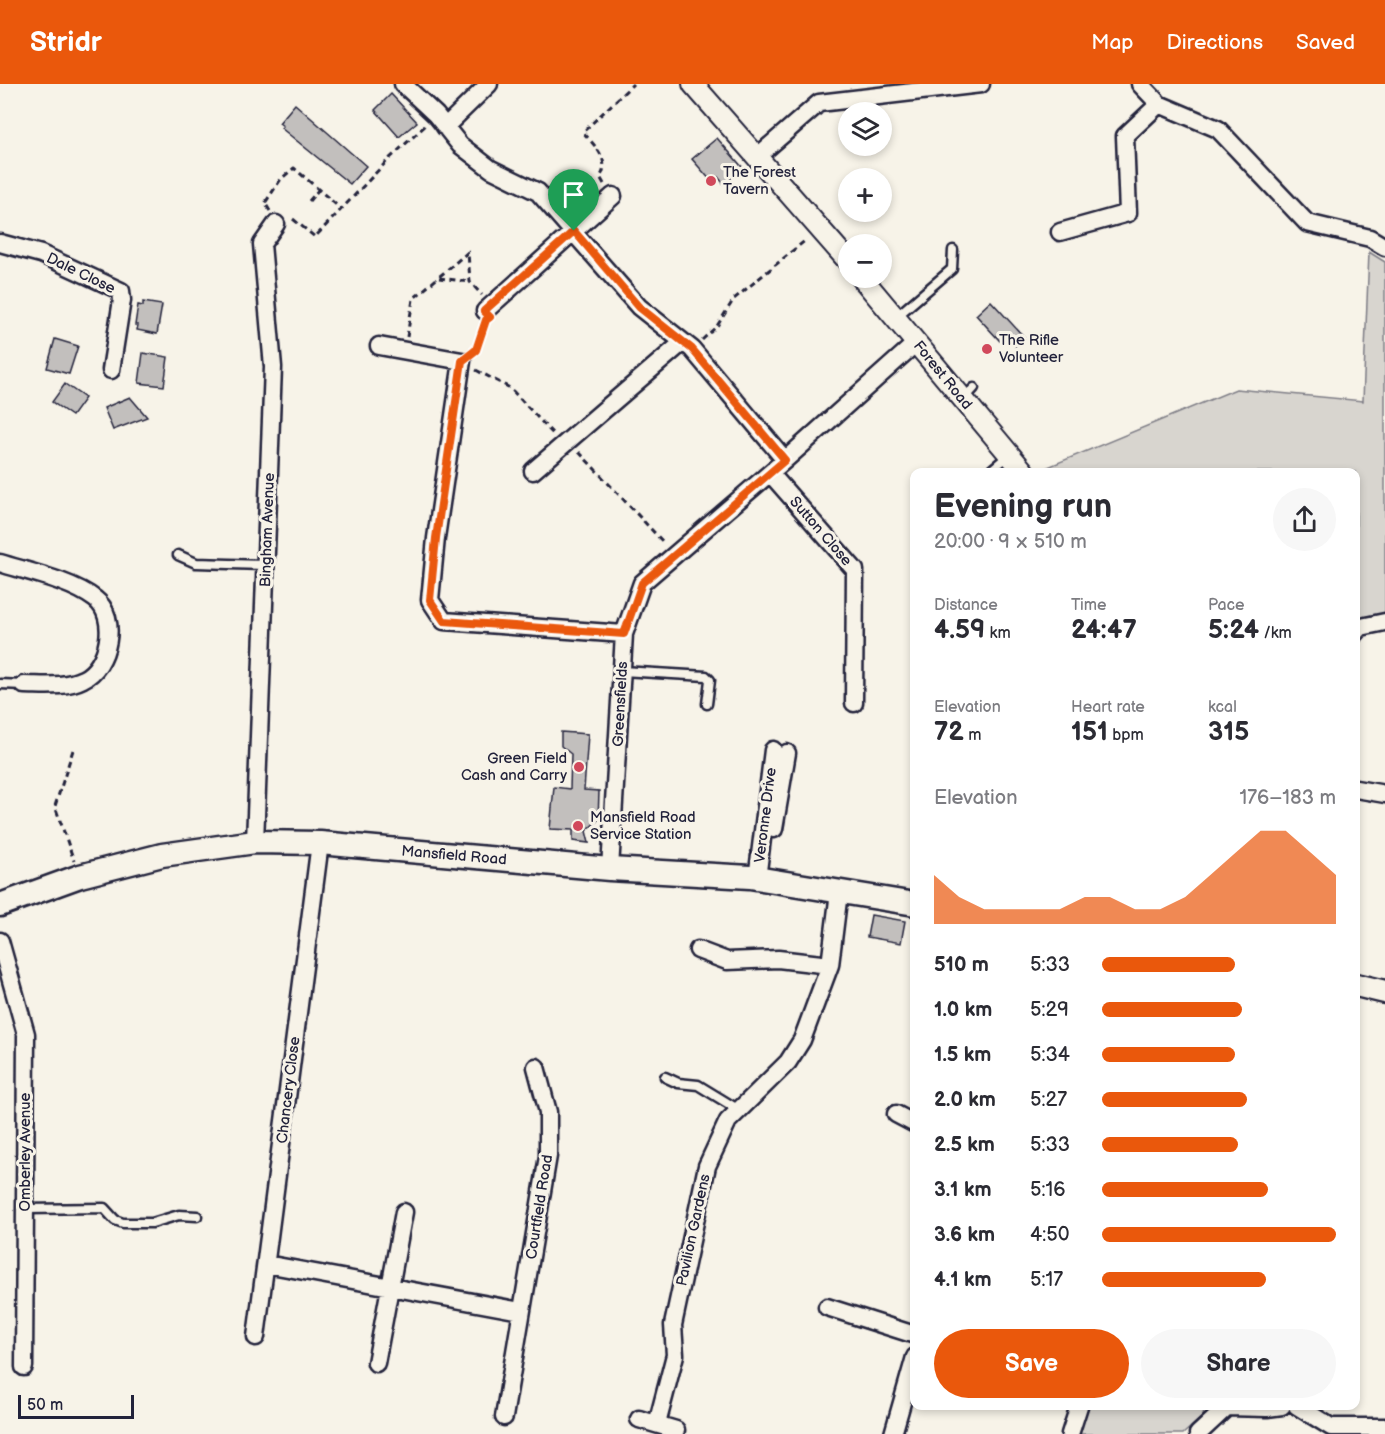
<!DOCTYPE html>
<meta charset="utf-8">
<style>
:root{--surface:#fff;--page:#f7f7f7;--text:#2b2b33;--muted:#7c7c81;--accent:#ea580c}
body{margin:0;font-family:"Balsamiq Sans",sans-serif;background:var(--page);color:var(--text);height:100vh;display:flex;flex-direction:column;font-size:22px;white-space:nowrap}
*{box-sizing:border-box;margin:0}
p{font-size:20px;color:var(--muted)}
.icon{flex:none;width:33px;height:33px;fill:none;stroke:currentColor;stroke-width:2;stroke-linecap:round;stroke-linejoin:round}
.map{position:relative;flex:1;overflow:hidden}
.details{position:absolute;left:910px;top:384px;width:450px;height:942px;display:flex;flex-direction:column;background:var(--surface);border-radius:12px;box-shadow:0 3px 9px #0003}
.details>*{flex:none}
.controls{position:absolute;left:838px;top:18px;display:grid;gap:12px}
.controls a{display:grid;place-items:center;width:54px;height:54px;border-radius:50%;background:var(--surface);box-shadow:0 3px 9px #0003;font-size:30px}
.scale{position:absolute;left:18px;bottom:15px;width:116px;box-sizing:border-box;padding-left:6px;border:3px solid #22223b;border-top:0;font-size:16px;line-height:21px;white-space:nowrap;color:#22223b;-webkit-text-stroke:4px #f7f3e8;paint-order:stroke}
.pin{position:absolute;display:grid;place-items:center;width:51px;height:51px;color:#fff;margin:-62px -26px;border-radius:50% 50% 50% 0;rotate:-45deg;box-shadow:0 0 6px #0007}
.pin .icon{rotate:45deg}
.round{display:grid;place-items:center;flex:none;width:63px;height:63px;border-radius:32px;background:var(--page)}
.overview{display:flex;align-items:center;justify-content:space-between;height:102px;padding:0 24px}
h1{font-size:33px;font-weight:600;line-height:45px}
.figures{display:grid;grid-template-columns:repeat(3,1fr);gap:9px;height:102px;padding:6px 24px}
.figures div{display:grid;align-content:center}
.figures b{font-size:26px;font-weight:600}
.figures small{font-size:16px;font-weight:400}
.figures p{font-size:16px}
.chart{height:168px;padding:12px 24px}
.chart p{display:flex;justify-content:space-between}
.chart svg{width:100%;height:108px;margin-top:6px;fill:var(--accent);opacity:.7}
.primary-button{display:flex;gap:12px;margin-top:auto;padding:12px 24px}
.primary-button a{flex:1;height:69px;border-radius:36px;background:var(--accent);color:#fff;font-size:24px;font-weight:600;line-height:69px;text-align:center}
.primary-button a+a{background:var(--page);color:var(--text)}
ul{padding:0 24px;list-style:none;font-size:20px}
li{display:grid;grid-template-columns:96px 72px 1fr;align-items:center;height:45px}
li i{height:15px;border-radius:8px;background:var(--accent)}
header{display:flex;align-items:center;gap:36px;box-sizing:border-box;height:84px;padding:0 30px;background:var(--accent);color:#fff}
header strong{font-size:28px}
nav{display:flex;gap:33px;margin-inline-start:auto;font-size:21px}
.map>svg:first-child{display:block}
</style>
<header>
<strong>Stridr</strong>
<nav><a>Map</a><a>Directions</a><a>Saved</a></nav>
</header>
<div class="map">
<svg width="1385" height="1350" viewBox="0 0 1385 1350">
<rect width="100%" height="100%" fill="#f7f3e8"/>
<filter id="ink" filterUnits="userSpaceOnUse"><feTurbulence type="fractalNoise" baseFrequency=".0167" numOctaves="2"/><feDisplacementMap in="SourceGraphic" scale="12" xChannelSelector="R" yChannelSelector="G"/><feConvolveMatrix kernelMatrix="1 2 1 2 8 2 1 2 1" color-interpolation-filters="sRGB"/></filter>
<g filter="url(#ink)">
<path fill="#d8d5cf" stroke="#7d7c85" stroke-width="1.5" d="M1369 168 1385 178V529L1363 533 1356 539V388H1045L1043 385 1236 305 1363 317Z
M1088 1322H1171L1204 1326 1203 1332 1183 1350H1079Z"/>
<path fill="#c2bfbd" stroke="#22223b" stroke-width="1.5" d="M391 10 417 38 399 53 375 26Z
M295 20 366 82 350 100 281 44 283 42 279 39Z
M717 54 743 84 724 100 718 93 712 98 692 75Z
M991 217 1025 254 1015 262 1005 251 1000 257 976 231Z
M143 218 162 221 157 250 137 246 138 241H135L138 221 143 222Z
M55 255 78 262 69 290 47 284Z
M143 269 168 273 164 302 139 299Z
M65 300 85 314 72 332 52 318Z
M130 313 147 333 113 346 104 324Z
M561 648 588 650 584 706 599 707 598 736 586 747 589 759 573 757V746L550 745 554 703 570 705 571 670 561 662Z
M871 831 905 837 901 859 867 853Z"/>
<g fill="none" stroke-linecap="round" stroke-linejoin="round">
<g stroke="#22223b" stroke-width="13">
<path id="service" d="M896 233 952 185 953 166
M963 316 974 304
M989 388 1009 371
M178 471 196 479 265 481
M622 587 706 592 710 596 707 620
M0 600 24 601
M665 993 678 999 698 1001 739 1026
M25 1125 104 1124 115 1136 123 1139H152L179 1131 197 1132"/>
</g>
<g stroke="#22223b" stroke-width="21">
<path id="minor" d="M403 0 436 31 460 61 491 85 538 108 639 223 692 265 785 376
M1140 0 1159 20 1218 45 1307 139 1370 154 1385 163
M445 43 489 0
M758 72 819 19 981 0
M1060 148 1128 129 1125 52 1159 20
M0 159 41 170 121 207 122 216 111 286
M485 227 613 112
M379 262 462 277 436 454 430 516 444 537 624 550
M533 387 683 258
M770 389 855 486 854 619
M0 479C29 488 72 497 95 515 119 533 109 583 83 595 65 604 43 601 24 601
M1356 549 1361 543 1385 538
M1356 705 1385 710
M774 745 787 669
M255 758 273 283 262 160 276 140
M610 785 624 550 642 499 785 376 917 258
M757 795 773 666
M0 857 26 950 24 1283
M698 866 727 877 778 875 830 881
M896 1030 915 1040
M266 1180 521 1227
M827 1223 915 1251
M256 1253 320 759
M376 1279 404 1128
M1297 1322 1331 1343H1385
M1227 1323 1267 1324 1282 1322
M504 1333 548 1072V1028L536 983
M639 1335 676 1346
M657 1340 675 1271 673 1241 707 1082 728 1037 788 978 802 956 830 881 839 808
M893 1350 915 1273
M1070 1350 1079 1322
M1198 1350 1227 1323 1220 1322"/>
</g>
<g stroke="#22223b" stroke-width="24">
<path id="tertiary" d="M693 0 849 178
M862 194 1024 388"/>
</g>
<g stroke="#22223b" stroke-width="27">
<path id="secondary" d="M0 821 80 792 162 771 255 758 320 759 610 785 750 793 915 820
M1356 901 1385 908"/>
</g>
<path stroke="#22223b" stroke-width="3" stroke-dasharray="6 4.5" stroke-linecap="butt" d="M604 100 600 93C612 77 593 60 583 48L633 0
M309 117 319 105
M270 127 265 119 281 95 294 84 341 125
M293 135 315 153 389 75 426 41
M439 194 470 198
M407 253 413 215 468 168 470 198 482 211
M702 256 717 242 734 215 807 155
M473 268 476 266 484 242
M476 286 510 304 553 350
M579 368 664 459
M73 666 55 722 74 777"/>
<use href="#service" stroke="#f7f3e8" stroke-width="8"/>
<use href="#minor" stroke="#f7f3e8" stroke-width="16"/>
<use href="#tertiary" stroke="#f7f3e8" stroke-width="20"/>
<use href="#secondary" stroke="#f7f3e8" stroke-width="22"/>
</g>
</g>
<g fill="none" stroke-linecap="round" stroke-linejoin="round" filter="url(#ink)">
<g stroke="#fff" stroke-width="12">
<path id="route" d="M574 147 639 223 692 265 785 376 642 499 624 550 444 537 430 516 436 454 462 277 476 266 486 236 490 233 484 227Z"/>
</g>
<use href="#route" stroke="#ea580c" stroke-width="8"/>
</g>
<g fill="#d1495b" stroke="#f7f3e8" stroke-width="2">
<circle cx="711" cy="97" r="6"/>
<circle cx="987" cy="265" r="6"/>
<circle cx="579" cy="683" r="6"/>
<circle cx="578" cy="742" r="6"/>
</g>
<g text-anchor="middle" stroke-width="6" stroke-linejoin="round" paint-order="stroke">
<g font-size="15" fill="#22223b" stroke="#f7f3e8" text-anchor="start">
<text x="723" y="93">The Forest<tspan x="723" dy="17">Tavern</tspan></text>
<text x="999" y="261">The Rifle<tspan x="999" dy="17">Volunteer</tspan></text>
<text x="567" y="679" text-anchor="end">Green Field<tspan x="567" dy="17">Cash and Carry</tspan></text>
<text x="590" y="738">Mansfield Road<tspan x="590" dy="17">Service Station</tspan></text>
</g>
<g font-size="15" fill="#22223b" stroke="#f7f3e8">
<text transform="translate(81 189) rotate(26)" y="5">Dale Close</text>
<text transform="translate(943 291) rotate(51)" y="5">Forest Road</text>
<text transform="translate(267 446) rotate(-88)" y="5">Bingham Avenue</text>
<text transform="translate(821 447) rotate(49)" y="5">Sutton Close</text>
<text transform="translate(620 620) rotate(-87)" y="5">Greensfields</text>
<text transform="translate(765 731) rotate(-83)" y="5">Veronne Drive</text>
<text transform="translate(454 771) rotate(5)" y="5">Mansfield Road</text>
<text transform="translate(288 1006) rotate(-83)" y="5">Chancery Close</text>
<text transform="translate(25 1068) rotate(-90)" y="5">Omberley Avenue</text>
<text transform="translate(539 1123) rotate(-81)" y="5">Courtfield Road</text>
<text transform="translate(693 1146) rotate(-78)" y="5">Pavilion Gardens</text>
</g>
</g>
</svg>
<div class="controls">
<a><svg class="icon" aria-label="layers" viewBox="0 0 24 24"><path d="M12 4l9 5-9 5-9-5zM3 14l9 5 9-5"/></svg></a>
<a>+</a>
<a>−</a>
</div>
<div class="scale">50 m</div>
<div class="pin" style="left:574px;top:147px;background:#1e9e55"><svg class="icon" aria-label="arrive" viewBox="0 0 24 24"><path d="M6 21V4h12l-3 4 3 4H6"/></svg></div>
<section class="details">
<div class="overview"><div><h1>Evening run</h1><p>20:00 · 9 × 510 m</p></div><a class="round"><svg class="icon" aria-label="share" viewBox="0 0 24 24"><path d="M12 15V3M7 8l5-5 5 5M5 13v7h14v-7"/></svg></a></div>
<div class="figures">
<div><p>Distance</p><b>4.59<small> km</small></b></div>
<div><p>Time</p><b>24:47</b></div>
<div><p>Pace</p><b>5:24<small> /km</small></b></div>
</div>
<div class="figures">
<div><p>Elevation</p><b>72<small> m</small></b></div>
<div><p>Heart rate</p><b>151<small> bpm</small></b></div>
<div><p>kcal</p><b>315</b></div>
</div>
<div class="chart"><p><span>Elevation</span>176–183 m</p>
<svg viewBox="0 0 160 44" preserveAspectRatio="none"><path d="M0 44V24L10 33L20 38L30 38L40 38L50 38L60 33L70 33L80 38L90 38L100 33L110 24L120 15L130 6L140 6L150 15L160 24V44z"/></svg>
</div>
<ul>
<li><b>510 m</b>5:33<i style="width:57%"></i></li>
<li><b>1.0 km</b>5:29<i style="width:60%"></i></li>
<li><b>1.5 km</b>5:34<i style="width:57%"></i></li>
<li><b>2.0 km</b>5:27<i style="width:62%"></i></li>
<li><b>2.5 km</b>5:33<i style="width:58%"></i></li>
<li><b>3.1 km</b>5:16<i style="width:71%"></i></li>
<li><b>3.6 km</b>4:50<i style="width:100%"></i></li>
<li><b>4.1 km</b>5:17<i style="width:70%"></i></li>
</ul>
<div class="primary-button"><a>Save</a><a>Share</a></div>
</section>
</div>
